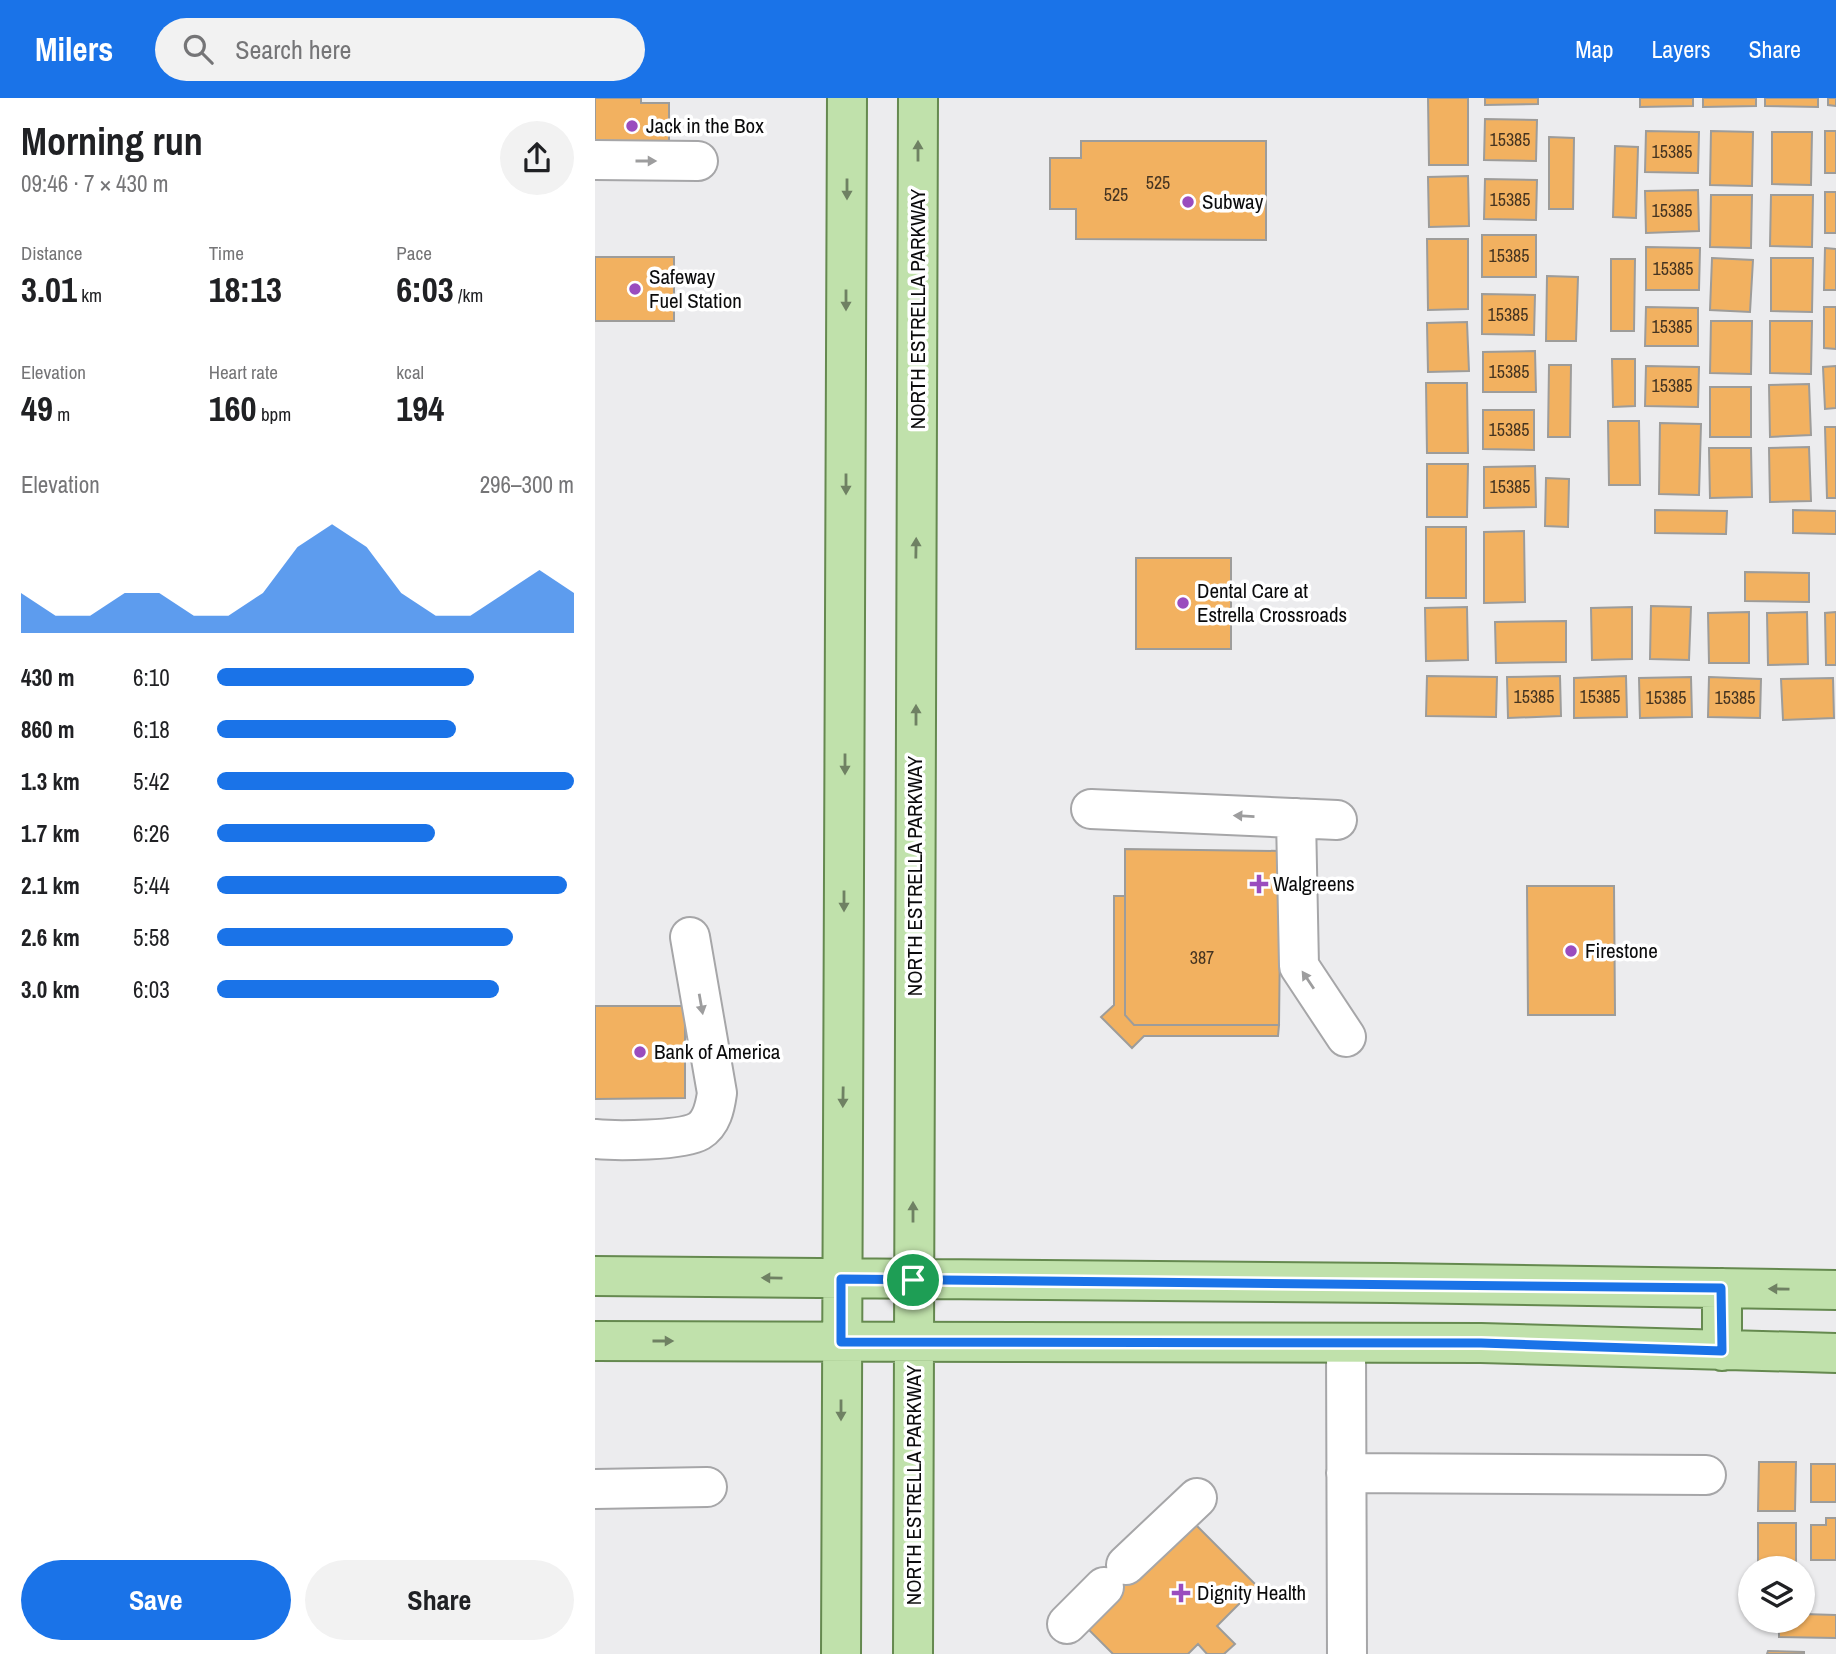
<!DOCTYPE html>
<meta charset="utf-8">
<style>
:root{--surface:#fff;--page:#f2f2f2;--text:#202124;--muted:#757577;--accent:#1a73e8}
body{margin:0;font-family:"Archivo Narrow",sans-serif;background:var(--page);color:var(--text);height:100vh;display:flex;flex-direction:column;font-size:26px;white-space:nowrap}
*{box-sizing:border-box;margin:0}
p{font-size:23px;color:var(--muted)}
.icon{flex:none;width:38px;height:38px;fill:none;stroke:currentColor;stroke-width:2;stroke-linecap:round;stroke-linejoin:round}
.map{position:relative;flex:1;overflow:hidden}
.side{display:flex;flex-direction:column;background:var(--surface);width:595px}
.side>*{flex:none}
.buttons{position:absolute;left:1143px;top:1458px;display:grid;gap:14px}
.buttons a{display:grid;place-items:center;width:77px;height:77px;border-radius:50%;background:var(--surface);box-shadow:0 2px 5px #0004;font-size:35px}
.pin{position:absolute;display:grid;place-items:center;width:60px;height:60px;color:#fff;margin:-30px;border:4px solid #fff;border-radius:50%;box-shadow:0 2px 7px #0007}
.round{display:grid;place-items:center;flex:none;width:74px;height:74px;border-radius:37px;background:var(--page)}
.head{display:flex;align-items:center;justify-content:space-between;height:119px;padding:0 21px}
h1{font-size:38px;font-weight:800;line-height:52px}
.figures{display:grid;grid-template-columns:repeat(3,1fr);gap:10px;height:119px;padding:7px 21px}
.figures div{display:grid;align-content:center}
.figures b{font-size:35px;font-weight:800}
.figures small{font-size:19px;font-weight:400}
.figures p{font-size:19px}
.chart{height:196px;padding:14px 21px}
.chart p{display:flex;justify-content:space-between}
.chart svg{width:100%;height:126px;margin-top:7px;fill:var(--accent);opacity:.7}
.button{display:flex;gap:14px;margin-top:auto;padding:14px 21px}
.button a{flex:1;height:80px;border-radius:42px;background:var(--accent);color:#fff;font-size:28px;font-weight:800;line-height:80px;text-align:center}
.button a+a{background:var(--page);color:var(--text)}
ul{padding:0 21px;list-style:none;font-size:23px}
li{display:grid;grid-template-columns:112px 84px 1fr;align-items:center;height:52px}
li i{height:18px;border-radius:9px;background:var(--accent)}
header{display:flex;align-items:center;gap:42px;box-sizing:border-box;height:98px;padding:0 35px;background:var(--accent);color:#fff}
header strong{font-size:33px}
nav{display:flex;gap:38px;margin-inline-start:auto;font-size:24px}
.search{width:490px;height:63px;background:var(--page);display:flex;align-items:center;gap:18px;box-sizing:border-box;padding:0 24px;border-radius:38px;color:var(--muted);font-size:26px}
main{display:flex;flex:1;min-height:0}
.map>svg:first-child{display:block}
</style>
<header>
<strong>Milers</strong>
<div class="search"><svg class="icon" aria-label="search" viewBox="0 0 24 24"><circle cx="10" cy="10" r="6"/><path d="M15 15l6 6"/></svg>Search here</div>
<nav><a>Map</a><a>Layers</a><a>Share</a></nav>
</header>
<main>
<section class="side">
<div class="head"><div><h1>Morning run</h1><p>09:46 · 7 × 430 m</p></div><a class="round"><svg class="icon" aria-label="share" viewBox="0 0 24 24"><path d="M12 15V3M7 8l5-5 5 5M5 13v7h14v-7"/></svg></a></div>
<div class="figures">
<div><p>Distance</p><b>3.01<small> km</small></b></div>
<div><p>Time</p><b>18:13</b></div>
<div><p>Pace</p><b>6:03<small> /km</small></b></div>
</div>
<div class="figures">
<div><p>Elevation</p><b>49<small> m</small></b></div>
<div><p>Heart rate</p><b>160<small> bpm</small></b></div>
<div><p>kcal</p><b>194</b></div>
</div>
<div class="chart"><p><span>Elevation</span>296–300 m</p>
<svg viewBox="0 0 160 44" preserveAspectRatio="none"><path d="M0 44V30L10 38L20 38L30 30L40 30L50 38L60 38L70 30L80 14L90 6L100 14L110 30L120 38L130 38L140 30L150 22L160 30V44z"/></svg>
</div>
<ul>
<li><b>430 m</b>6:10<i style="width:72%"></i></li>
<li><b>860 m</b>6:18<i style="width:67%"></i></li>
<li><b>1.3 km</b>5:42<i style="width:100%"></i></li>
<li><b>1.7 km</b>6:26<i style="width:61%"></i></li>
<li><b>2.1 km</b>5:44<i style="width:98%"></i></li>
<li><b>2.6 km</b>5:58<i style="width:83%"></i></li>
<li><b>3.0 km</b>6:03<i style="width:79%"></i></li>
</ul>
<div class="button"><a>Save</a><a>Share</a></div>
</section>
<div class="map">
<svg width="1241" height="1556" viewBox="0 0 1241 1556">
<rect width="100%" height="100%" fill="#ececee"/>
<path fill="#f2b160" stroke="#9d9c9a" stroke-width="2" d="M0 0H46V5H74V51H0Z
M833 0H873V67H834Z
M890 0H943V6L890 7Z
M1045 0H1098V8L1045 9Z
M1108 0H1161V8L1108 9Z
M1170 0H1223V9L1170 8Z
M1233 0H1241V8L1233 7Z
M890 21 942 22 941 63 889 62Z
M1051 33 1104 34 1103 75 1050 74Z
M1116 33 1158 34 1157 88 1115 87Z
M1230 33H1241V75H1230Z
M1177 34H1217L1216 87 1177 86Z
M954 39 979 40 978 111H954Z
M486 43H671V142L481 141V111H455V60H486Z
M1020 48 1043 49 1041 120 1018 119Z
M873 78 874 128 834 129 833 79Z
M890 81 942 82 941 122 889 121Z
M1103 92 1104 133 1051 135 1050 93Z
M1230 94H1241V135H1230Z
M1116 97H1157L1156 150 1115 149Z
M1176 97H1218L1217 149 1175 148Z
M887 137H941V179H887Z
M832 141H873V211L833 212Z
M1051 149 1105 150 1104 192H1051Z
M1230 150 1241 151V192H1229Z
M0 159H79V223H0Z
M1117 160 1158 162 1155 214 1115 212Z
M1176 160H1218L1217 214 1176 213Z
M1016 161H1040L1039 233H1016Z
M952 178 983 179 981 243H951Z
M887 196 940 197 939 237 887 236Z
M1051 209 1103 210V248H1050Z
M1229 209H1241V251L1229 250Z
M1116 223H1157L1156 276 1115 275Z
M1175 223H1217L1216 276 1175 275Z
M872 224 874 273 833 274 832 225Z
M940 253 941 294H888V254Z
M1017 261H1040V308L1018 309Z
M954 267H976L975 339H953Z
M1051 268 1104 269 1103 309 1050 308Z
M1241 268V310L1230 311 1228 269Z
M831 285H872L873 355H832Z
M1214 286 1216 337 1175 339 1174 287Z
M1115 289H1156V339H1115Z
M888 312H939V352L888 351Z
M1013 323H1044L1045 387H1014Z
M1065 325 1106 326 1104 397 1064 396Z
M1230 329H1241V400H1232Z
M1214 349 1216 403 1175 404 1174 350Z
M1114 350H1156L1157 399 1115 400Z
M832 366H873L872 419H832Z
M940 368 941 409 889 410V369Z
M951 380 974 381 973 429 950 428Z
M1060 412 1132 413 1131 436 1060 435Z
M1198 412 1241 413V436L1198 435Z
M831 429H871V500H831Z
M929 433 930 504 889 505V434Z
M541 460H636V551H541Z
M1150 474 1214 475V504L1150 503Z
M1056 508 1096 509 1094 562 1055 561Z
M872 509 873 562 831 563 830 510Z
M1037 509V561L997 562 996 510Z
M1154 514V565H1114L1113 515Z
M1212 514 1213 566 1173 567 1172 515Z
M1241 514V567H1231L1230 515Z
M971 523V564L901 565 900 524Z
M832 578 902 579 901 619 831 618Z
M965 578 966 618 913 620 912 579Z
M1031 578 1032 619 979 620V580Z
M1096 579 1097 619 1045 620 1044 580Z
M1114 579 1166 581 1165 620 1113 619Z
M1238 580 1239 620 1188 622 1186 581Z
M530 751 686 753 684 927H539L530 917Z
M932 788H1019L1020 917H933Z
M519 798H530V917L539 927H684L683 938H549L537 950 506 919 519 907Z
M0 908H90V1000L0 1001Z
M1164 1364H1201L1200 1413H1163Z
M1216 1366H1241V1404H1216Z
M1231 1420H1241V1462H1216V1427H1231Z
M1163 1425H1201V1470H1163Z
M600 1426 662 1488 622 1528 640 1546 629 1556H612L603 1546 593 1556H518L493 1531 501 1481 523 1459 545 1481Z
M1208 1516 1241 1517V1540L1184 1539V1522H1208Z
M1173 1553 1209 1554V1556H1172Z"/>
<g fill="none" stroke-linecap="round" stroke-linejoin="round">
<g stroke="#a6a6a8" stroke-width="42">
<path id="minor" d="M0 62 103 63
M496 711 742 722
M701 720 704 868 751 939
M0 1041C20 1043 87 1043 104 1033 117 1025 120 1009 122 995L95 839
M751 1245 752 1556
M751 1375 1111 1377
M0 1391 112 1389
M531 1467 602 1400
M472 1526 509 1489"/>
</g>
<g stroke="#65894f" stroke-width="42">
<path id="major" d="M0 1178 797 1185 1241 1192
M1127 1190V1253
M0 1243 886 1245 1241 1255
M246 1556 252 0
M318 1556 323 0"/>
</g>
<use href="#minor" stroke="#fff" stroke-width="38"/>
<use href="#major" stroke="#c0e1ab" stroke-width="38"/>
</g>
<defs><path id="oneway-solid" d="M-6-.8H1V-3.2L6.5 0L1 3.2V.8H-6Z" transform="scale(1.75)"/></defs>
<g fill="#6f8163">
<use href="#oneway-solid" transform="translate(323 53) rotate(-90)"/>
<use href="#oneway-solid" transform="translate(252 91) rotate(90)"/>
<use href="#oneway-solid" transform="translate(251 202) rotate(90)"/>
<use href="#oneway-solid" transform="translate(251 386) rotate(90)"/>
<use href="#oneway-solid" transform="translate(321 450) rotate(-89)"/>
<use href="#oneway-solid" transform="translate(321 617) rotate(-90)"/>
<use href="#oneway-solid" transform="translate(250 666) rotate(90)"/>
<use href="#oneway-solid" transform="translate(249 803) rotate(90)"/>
<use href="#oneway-solid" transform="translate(248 999) rotate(91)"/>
<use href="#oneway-solid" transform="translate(318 1114) rotate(-90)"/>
<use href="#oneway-solid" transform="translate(177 1180) rotate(-179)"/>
<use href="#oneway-solid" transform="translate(1184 1191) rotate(-179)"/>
<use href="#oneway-solid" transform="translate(68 1243)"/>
<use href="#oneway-solid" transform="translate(246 1312) rotate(90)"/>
</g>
<g fill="#9d9d9e">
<use href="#oneway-solid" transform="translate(51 63)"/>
<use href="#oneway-solid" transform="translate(649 718) rotate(-177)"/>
<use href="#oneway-solid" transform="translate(713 882) rotate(-124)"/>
<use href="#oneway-solid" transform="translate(106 906) rotate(80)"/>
</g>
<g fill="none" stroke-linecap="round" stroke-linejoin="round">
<g stroke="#fff" stroke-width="14">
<path id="route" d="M246 1181 1126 1190 1127 1253 886 1245 246 1244Z"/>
</g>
<use href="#route" stroke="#1a73e8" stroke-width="9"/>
</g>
<g fill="#9a4cbe" stroke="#fff" stroke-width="2.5">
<circle cx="37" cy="28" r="7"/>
<circle cx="593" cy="104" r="7"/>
<circle cx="40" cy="191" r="7"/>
<circle cx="588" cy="505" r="7"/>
<path d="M660.5 775.5h7v7h7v7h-7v7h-7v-7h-7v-7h7z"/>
<circle cx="976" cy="853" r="7"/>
<circle cx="45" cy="954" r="7"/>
<path d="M582.5 1484.5h7v7h7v7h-7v7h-7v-7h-7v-7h7z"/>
</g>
<g text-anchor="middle" stroke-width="7" stroke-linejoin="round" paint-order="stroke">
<g font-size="18" fill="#453421">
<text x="915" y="48">15385</text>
<text x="1077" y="60">15385</text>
<text x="563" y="91">525</text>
<text x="521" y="103">525</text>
<text x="915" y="108">15385</text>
<text x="1077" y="119">15385</text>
<text x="914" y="164">15385</text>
<text x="1078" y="177">15385</text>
<text x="913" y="223">15385</text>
<text x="1077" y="235">15385</text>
<text x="914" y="280">15385</text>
<text x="1077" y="294">15385</text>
<text x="914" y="338">15385</text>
<text x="915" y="395">15385</text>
<text x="939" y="605">15385</text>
<text x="1005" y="605">15385</text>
<text x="1071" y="606">15385</text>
<text x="1140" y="606">15385</text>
<text x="607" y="866">387</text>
</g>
<g font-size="21" fill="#0b0b0c" stroke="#fff" text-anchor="start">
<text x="51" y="35">Jack in the Box</text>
<text x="607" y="111">Subway</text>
<text x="54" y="186">Safeway<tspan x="54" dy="24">Fuel Station</tspan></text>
<text x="602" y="500">Dental Care at<tspan x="602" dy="24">Estrella Crossroads</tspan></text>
<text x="678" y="793">Walgreens</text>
<text x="990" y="860">Firestone</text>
<text x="59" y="961">Bank of America</text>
<text x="602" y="1502">Dignity Health</text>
</g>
<g font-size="21" fill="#0b0b0c" stroke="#fff">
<text transform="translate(323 211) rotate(-90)" y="7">NORTH ESTRELLA PARKWAY</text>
<text transform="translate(320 778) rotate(-90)" y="7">NORTH ESTRELLA PARKWAY</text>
<text transform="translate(319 1387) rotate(-90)" y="7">NORTH ESTRELLA PARKWAY</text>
</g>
</g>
</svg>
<div class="buttons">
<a><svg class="icon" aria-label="layers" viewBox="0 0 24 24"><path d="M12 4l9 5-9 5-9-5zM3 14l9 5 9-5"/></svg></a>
</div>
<div class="pin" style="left:318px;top:1182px;background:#1e9e55"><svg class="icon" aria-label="arrive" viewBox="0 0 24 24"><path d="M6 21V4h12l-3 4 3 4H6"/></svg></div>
</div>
</main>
